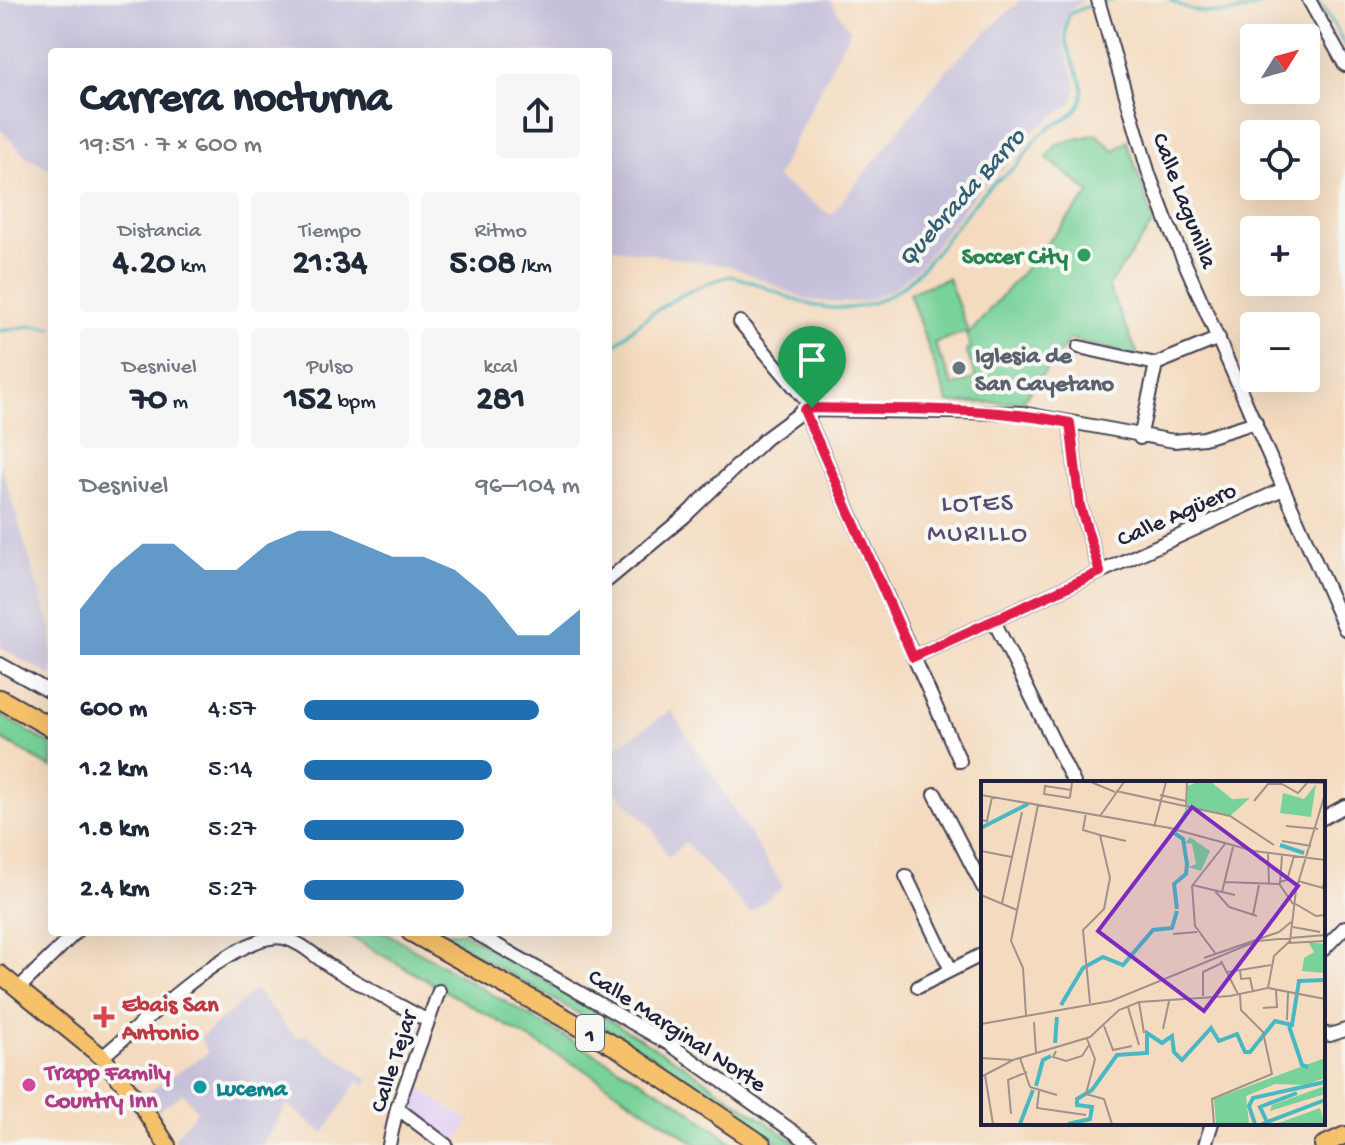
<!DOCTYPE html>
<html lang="es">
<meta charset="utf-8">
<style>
:root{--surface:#fff;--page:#f6f6f7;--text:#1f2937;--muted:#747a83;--accent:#1f6fb2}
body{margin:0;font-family:"Gochi Hand",sans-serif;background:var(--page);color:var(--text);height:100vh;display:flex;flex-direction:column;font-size:30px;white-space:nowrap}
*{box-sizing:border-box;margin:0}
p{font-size:26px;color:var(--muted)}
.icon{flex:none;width:44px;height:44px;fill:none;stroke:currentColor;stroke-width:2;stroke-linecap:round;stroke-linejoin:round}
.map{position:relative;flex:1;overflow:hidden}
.sheet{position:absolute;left:48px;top:48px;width:564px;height:888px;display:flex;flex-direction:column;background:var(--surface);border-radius:8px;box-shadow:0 8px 32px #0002}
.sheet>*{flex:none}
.needle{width:52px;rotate:53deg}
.controls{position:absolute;left:1240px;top:24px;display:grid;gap:16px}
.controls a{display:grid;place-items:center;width:80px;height:80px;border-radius:8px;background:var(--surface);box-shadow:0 8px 32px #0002;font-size:40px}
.pin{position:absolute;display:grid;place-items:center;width:68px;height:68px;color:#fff;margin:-82px -34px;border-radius:50% 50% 50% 0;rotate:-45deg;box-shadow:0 0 8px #0007}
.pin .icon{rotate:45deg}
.round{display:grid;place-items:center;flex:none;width:84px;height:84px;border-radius:8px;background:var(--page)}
.headline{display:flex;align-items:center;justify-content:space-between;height:136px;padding:0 32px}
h1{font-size:44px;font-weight:700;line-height:60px}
.metrics{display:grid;grid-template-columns:repeat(3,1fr);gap:12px;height:136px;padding:8px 32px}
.metrics div{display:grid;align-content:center;border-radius:8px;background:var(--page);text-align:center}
.metrics b{font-size:34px;font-weight:700}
.metrics small{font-size:22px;font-weight:400}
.metrics p{font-size:22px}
.chart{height:224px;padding:16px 32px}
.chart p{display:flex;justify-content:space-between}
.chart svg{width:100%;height:144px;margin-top:8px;fill:var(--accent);opacity:.7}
ul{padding:0 32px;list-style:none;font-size:26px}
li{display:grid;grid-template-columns:128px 96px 1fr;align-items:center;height:60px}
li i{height:20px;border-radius:10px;background:var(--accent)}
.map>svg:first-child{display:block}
</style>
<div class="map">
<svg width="1345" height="1145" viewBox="0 0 1345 1145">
<rect width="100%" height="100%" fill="#f6f6f2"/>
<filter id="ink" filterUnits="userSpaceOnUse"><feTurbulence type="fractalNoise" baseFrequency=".0125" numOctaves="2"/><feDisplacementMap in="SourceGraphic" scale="16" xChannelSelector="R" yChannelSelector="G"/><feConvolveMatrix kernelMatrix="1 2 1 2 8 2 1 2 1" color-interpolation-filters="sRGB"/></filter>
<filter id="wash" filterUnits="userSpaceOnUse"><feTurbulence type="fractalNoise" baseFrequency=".006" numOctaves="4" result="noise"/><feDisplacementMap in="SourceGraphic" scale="32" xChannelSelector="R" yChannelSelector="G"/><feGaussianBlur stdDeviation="1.8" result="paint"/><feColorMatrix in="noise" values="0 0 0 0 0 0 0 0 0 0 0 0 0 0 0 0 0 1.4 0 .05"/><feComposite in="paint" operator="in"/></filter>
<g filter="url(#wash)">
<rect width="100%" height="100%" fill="#f4dbbf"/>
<path fill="#e3d3f2" d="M412 1083 470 1122 455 1143 409 1108 407 1102Z"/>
<path fill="#c6c0da" d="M0 0H830L850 30 776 178 831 215 948 68 1021 0H1084L1067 12 1062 31 1064 49 1077 86 1072 103 1026 136 1004 167 979 188 921 265 893 289 866 301 840 303 808 300 730 266 617 249 608 245V52H52L51 169 27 157 0 129Z
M0 462 52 633V676L0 647Z
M671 710 783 887 750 913 685 842 668 858 653 829 608 783V753Z
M255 990 296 1038 306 1035 369 1080 365 1085 359 1080 324 1133 287 1105 262 1145H178L174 1138 197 1111 183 1093 158 1111 146 1093 208 1053 200 1038Z"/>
<path fill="#78d299" stroke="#4d7a6a" stroke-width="2" fill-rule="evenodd" d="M1096 134 1114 151 1127 141 1154 222 1108 287 1137 352 1136 356 1070 339 1022 402 948 403 909 293 948 278 969 334 1090 193 1047 158 1057 144ZM965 332 971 348 966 350 976 378 953 386 934 343Z
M0 715 52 745V768L0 738Z
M342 932H385L678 1102 735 1145H698L586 1071Z
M437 932H462L492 949 682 1064 799 1145H781L728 1104 654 1057Z"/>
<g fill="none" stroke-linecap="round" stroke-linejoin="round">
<path stroke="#4ab8c2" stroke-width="3" d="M1170 0C1202 19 1238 17 1271 0
M1101 2 1113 0
M1317 2 1326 10 1345 46
M0 331 30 326 52 328
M608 353C639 318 684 288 730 276 760 281 786 300 816 306 909 324 937 238 990 186 999 178 1010 173 1019 163 1030 150 1033 138 1050 128 1059 122 1073 117 1079 106 1094 75 1054 55 1069 14L1093 4"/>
</g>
</g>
<g filter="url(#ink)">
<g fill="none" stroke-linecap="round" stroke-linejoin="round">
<g stroke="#423e4f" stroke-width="16">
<path id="minor" d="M1098 0 1149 174 1167 222 1345 629
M1309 0 1345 65
M740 322 812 408
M1079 347 1156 364 1219 338
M804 410 960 761
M1070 423 1080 506 1100 572
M1140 438 1156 364
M608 580 685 516 765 439 804 410 1021 413 1174 441 1204 438 1256 422
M994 621 1074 783
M913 657 1283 489
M0 664 52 693
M935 794 983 887
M1323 818 1345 806
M906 876 951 970
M474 932 671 1045 812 1145
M1323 950 1345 927
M918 987 983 954
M18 989 76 932
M1323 1033 1330 1035 1345 1030
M102 1057C138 1028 240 928 284 938 304 943 318 960 336 970 366 988 397 1004 428 1021
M397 1108 446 1145
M389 1145 397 1108 439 991
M1205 1145 1212 1123"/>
</g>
<g stroke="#423e4f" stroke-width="20">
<path id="major" d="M0 974 102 1057 142 1106 167 1145
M1323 1145 1345 1135"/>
</g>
<g stroke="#423e4f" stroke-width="22">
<path id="highway" d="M0 699 52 728
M411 932 620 1049 762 1145"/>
</g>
<use href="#minor" stroke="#fff" stroke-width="12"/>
<use href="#major" stroke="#f5c16b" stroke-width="16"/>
<use href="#highway" stroke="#f5c16b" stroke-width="18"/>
</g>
</g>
<g fill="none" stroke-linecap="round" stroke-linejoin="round" filter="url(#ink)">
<g stroke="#fff" stroke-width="16">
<path id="route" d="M812 408C898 410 985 406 1070 423L1080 506 1100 572 913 657 804 410Z"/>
</g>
<use href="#route" stroke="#e11d48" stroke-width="10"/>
</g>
<circle fill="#2e9e5b" stroke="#f6f6f2" stroke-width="3" cx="1084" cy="255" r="8"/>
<circle fill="#6b7280" stroke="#f6f6f2" stroke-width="3" cx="959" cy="368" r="8"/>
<path fill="#e0444e" stroke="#f6f6f2" stroke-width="3" d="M100 1005h8v8h8v8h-8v8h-8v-8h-8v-8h8z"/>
<circle fill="#d1479c" stroke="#f6f6f2" stroke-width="3" cx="29" cy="1085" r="8"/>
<circle fill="#0f9aa8" stroke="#f6f6f2" stroke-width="3" cx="200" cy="1087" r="8"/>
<g text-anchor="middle" stroke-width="8" stroke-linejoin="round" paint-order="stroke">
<rect fill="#f6f6f2" stroke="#626272" stroke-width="2" x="576" y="1015" width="28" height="36" rx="6"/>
<g font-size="22" font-weight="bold" fill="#22223b">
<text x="590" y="1041">1</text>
</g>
<g font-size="24" fill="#22223b" stroke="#f6f6f2">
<text transform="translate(1186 200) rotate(69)" y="8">Calle Lagunilla</text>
<text transform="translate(1176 513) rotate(-24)" y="8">Calle Agüero</text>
<text transform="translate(678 1029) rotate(33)" y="8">Calle Marginal Norte</text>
<text transform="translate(392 1061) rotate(-72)" y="8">Calle Tejar</text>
</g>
<g font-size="24" font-weight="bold" fill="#27864d" stroke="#f6f6f2" text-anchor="end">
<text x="1068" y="263">Soccer City</text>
</g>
<g font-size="24" font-weight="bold" fill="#5b616d" stroke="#f6f6f2" text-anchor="start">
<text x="975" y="362">Iglesia de<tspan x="975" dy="28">San Cayetano</tspan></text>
</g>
<g font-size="24" font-weight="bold" fill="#be3a42" stroke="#f6f6f2" text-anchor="start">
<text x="122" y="1011">Ebais San<tspan x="122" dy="28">Antonio</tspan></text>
</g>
<g font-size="24" font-weight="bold" fill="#b23c85" stroke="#f6f6f2" text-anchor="start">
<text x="45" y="1079">Trapp Family<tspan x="45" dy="28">Country Inn</tspan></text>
</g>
<g font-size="24" font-weight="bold" fill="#0d838f" stroke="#f6f6f2" text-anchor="start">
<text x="216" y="1095">Lucema</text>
</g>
<g font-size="26" font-style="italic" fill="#325e71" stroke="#f6f6f2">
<text transform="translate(960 196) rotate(-48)" y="9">Quebrada Barro</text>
</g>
<g font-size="26" letter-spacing="2" fill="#584c72" stroke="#f6f6f2">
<text x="978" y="510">LOTES<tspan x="978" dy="30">MURILLO</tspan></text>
</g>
</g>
<g transform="translate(981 781)">
<rect width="344" height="344" fill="#f4dbbf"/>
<path d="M216 1H230L251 18 269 17 249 35 206 27 207 5ZM335 3 330 36 299 32 302 12 323 18ZM209 56 229 70 220 90 207 86 215 83 211 63 204 62ZM327 161 344 163V192L321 190 323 177 333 171ZM344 277V297L324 304 294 303 265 315 268 343H235L233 318ZM344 305V313L289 330 291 324ZM339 327 344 343H295Z" fill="#78d299"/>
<path fill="none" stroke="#4ab8c2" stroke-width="4" d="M0 47 47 23M299 64 323 72M196 128 193 103 205 93 206 83 202 58 193 52 207 29M80 224 102 187 122 176 142 184 172 149 191 147 196 130M308 245 321 284 327 286M74 262 76 236M55 305 62 279 70 275M286 341 279 326 316 312M39 343 52 309M87 343 109 338 111 326 96 324V318L111 309 136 274 166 272V252L181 262 191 255 193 271 201 279 230 247 238 260 256 253 264 271H269L294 240 311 244 318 200 344 199M274 343 268 325 272 317 344 301M281 343 344 319"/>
<path fill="none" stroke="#a0918a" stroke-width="2" d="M110 1 134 11M315 1 344 2M90 9 64 5 63 13 88 17 89 16 91 2M135 10 249 35 293 64M0 14 189 47 273 70 344 79M179 14 205 20M273 20 287 3H301L317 12 327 1M205 28 206 1M105 32 102 49 119 54 129 97 123 128 102 149 109 222M119 35 143 1M0 39 6 40 11 16M305 45 337 48M173 46 185 1M119 54 145 60M301 60 330 65M0 70 31 76M287 72 288 103M301 74 299 104 312 123M317 100 342 107 344 94M244 101 299 103M298 101 306 99 313 75M211 104 254 114M234 110 248 126 276 135M241 111 252 66M0 114 36 129M21 122 41 31M313 122 335 135 344 134M272 134 278 104M312 146 339 151M192 153 216 151M307 162 344 160M234 172 214 145 211 105 244 63M223 177 298 151 310 141M240 180 257 213M259 188 260 198 269 197 272 211M247 191 290 184M287 207 344 218M222 215V191L241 182M158 221 163 252M147 226 158 264M282 227 296 226 295 209M45 234 42 187 30 160 57 24M306 239 307 212M53 241 55 273M0 243 130 220 276 160 344 154M123 245 132 269 151 265M182 248 188 220M106 258 114 278 105 313 123 318 131 343M75 270 72 276 85 280 101 275 108 264M0 277 32 279M39 277 49 306M4 294 12 343M0 296 32 279 109 256 138 229 158 221 249 215 287 207 293 175 309 160 315 109 344 13M49 306 76 314M58 310 56 327 105 334M0 318 1 343M30 333 27 299 46 291M233 343 231 318 291 293 282 251 260 229 259 214"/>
<path fill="#7b2cbf" fill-opacity="0.15" stroke="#7b2cbf" stroke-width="4" d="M211 26 317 105 223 230 117 150Z"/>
<rect width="344" height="344" fill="none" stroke="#22223b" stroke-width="4"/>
</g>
</svg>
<div class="controls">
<a><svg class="needle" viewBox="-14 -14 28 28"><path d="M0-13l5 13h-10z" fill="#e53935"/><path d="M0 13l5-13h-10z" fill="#747a83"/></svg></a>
<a><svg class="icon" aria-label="locate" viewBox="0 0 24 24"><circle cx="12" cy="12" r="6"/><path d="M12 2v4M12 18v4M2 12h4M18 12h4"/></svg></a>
<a>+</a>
<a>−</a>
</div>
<div class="pin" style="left:812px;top:408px;background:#1e9e55"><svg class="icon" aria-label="arrive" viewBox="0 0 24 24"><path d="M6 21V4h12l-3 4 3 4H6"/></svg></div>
<section class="sheet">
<div class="headline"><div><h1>Carrera nocturna</h1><p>19:51 · 7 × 600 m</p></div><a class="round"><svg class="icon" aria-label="share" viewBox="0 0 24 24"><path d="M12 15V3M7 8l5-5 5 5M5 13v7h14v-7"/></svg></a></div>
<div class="metrics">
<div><p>Distancia</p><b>4.20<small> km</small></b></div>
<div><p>Tiempo</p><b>21:34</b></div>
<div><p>Ritmo</p><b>5:08<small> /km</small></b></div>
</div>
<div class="metrics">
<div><p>Desnivel</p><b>70<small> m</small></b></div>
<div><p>Pulso</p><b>152<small> bpm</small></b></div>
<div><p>kcal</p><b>281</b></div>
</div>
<div class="chart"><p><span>Desnivel</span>96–104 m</p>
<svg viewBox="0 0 160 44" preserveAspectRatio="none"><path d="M0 44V30L10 18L20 10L30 10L40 18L50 18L60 10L70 6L80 6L90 10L100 14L110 14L120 18L130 26L140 38L150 38L160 30V44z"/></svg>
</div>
<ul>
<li><b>600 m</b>4:57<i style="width:85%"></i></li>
<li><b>1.2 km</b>5:14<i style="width:68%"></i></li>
<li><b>1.8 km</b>5:27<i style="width:58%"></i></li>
<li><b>2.4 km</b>5:27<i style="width:58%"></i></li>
</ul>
</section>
</div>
